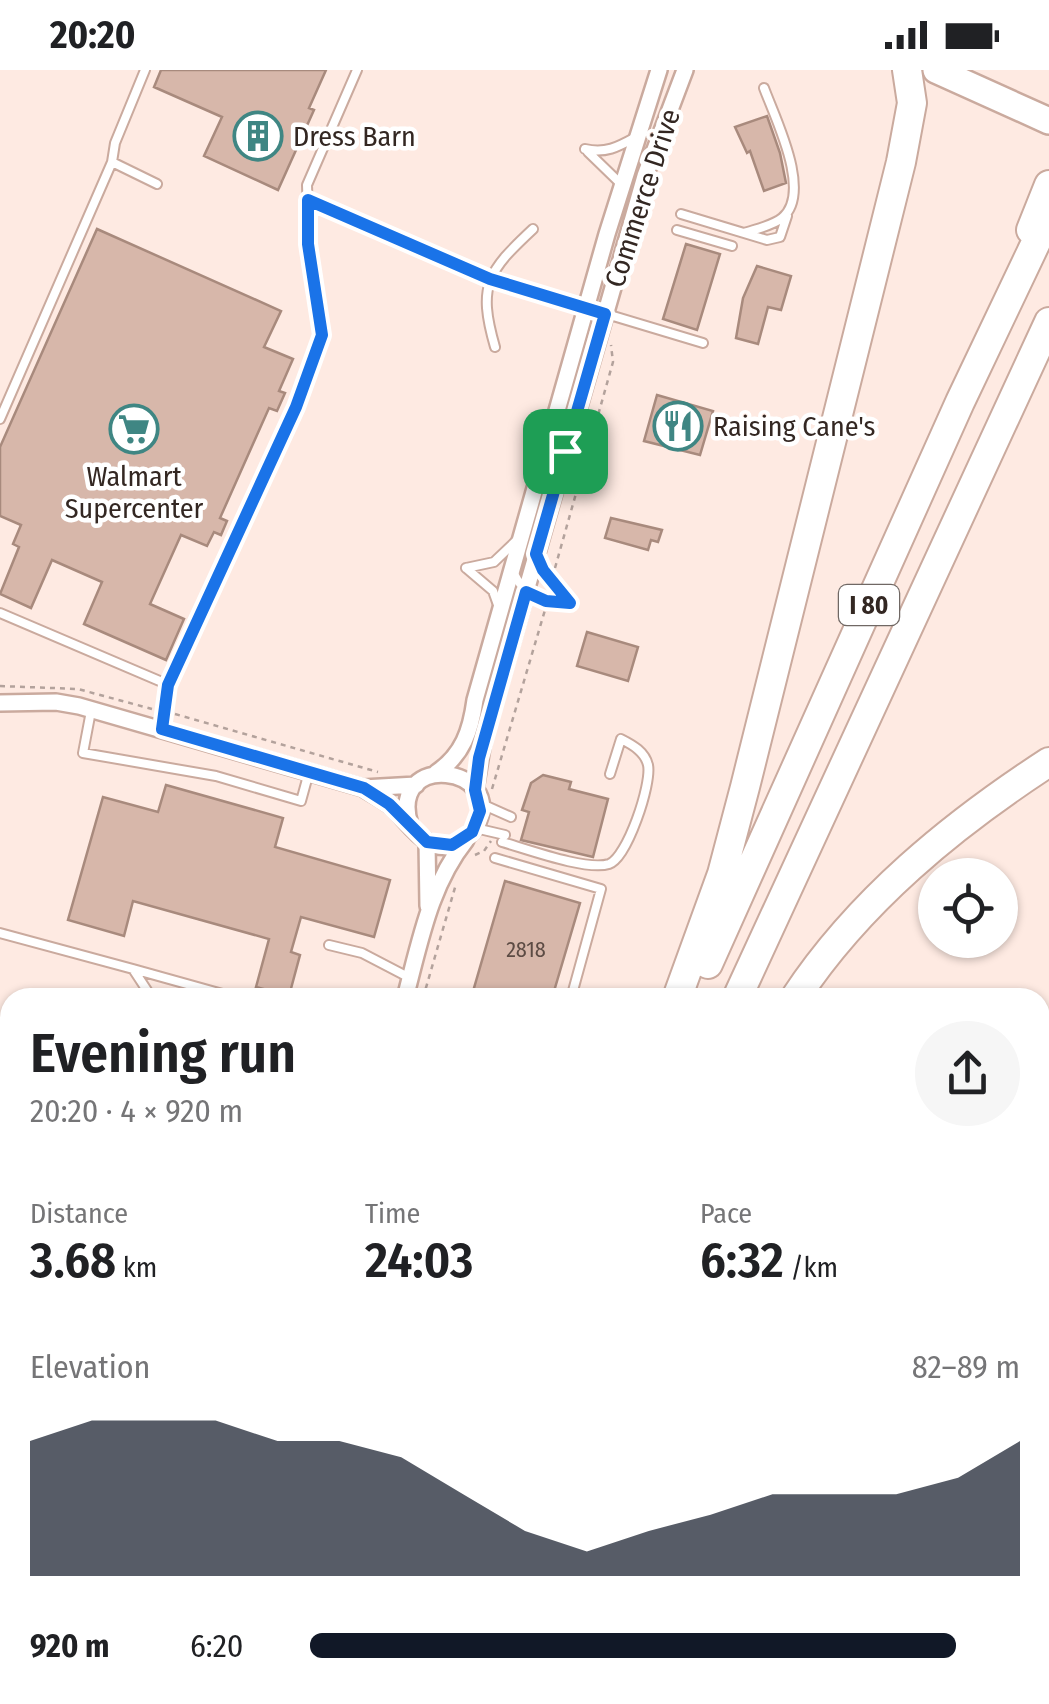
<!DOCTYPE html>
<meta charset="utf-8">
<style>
:root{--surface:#fff;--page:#f6f6f6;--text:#202124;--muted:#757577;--accent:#111827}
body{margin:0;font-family:"Fira Sans Condensed",sans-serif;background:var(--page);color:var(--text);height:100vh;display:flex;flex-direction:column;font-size:38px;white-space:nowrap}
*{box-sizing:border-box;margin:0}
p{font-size:32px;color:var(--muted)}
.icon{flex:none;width:55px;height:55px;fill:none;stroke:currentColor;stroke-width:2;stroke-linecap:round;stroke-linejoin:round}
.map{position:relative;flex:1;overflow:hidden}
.details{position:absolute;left:0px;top:918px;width:1050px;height:718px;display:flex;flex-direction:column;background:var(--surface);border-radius:30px 30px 0 0;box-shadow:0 2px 8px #0004}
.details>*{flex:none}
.fabs{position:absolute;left:918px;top:788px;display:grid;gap:20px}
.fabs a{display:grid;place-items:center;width:100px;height:100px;border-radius:50%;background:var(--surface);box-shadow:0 2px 8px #0004;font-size:50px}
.pin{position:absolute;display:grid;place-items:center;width:85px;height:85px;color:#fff;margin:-42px;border-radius:20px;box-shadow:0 5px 15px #0006}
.round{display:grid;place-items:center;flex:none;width:105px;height:105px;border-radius:52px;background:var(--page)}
.summary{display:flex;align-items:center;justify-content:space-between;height:170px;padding:0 30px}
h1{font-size:55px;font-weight:600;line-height:75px}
.figures{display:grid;grid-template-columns:repeat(3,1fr);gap:15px;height:170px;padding:10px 30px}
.figures div{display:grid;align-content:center}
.figures b{font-size:50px;font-weight:600}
.figures small{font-size:28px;font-weight:400}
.figures p{font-size:28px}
.chart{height:280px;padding:20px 30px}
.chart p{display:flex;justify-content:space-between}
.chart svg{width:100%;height:180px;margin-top:10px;fill:var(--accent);opacity:.7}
ul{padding:0 30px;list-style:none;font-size:32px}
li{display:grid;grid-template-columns:160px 120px 1fr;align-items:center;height:75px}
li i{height:25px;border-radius:12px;background:var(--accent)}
.status{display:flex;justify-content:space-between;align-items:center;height:70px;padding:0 50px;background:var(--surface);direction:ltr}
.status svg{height:28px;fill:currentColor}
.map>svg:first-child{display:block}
</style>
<div class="status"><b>20:20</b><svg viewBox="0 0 49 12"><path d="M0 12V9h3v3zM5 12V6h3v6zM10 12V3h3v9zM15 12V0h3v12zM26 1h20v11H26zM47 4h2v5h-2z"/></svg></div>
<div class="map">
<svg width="1049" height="1634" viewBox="0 0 1049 1634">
<rect width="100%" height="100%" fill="#feeae2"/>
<path fill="#f9c5b0" d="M1049 1424V1631L1040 1622V1429Z
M740 1625H1004L1014 1634H726Z"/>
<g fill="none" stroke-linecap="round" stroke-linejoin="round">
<path stroke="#478e89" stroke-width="4" d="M1040 1293 1045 1306"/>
</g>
<path fill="#d7b7aa" stroke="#a88a7d" stroke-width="2.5" d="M161 0H326L309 38 314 40 278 120 204 86 222 47 154 17Z
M767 46 780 83 786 113 764 121 750 81 747 83 735 57Z
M97 159 281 241 264 277 293 289 279 321 285 323 277 341 269 338 220 448 227 451 221 465 214 462 207 476 181 465 150 534 184 549 166 590 84 554 102 512 52 490 31 538 0 524 19 477 13 474 21 455 0 446V377Z
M686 174 720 184 697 260 663 249Z
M757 196 791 206 781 240 768 237 758 274 736 268 743 228Z
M657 325 713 341 700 385 644 371Z
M611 448 662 460 658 472 651 470 648 480 605 468Z
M587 562 638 577 628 611 577 596Z
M543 705 571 712 569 719 608 729 593 787 521 770 529 742 522 740 531 713Z
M166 715 283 748 275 777 390 810 374 867 301 847 291 882 300 885 289 926 256 917 269 869 133 831 124 866 68 850 103 727 158 742Z
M505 811 580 833 552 928H482L472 925Z
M0 1178 10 1194V1329L0 1335Z"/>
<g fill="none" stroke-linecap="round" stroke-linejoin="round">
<g stroke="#caaa9e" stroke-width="12">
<path id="service" d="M585 79C605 84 618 77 636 67
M588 82 621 114
M112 92 157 114
M308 129 490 209 703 273
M681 144 767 170 780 167 787 146
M677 160 732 176
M744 163C756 159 772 156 782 148 813 123 775 48 764 18
M495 277C477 215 488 201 533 159
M0 349 112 92 115 73 145 0
M538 488 551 512 571 533
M466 498 494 492 517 470
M466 498 493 521 498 535
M513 502C525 528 545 531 571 533
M0 543 169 615
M91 641 83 683 216 706 301 731 309 702
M162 659 169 615 296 337 322 265 309 173 307 115 357 0
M484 735 511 747
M475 758 505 765
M502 772C527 779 586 801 609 794 627 788 652 714 648 695 645 682 633 675 621 669L610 704
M495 788 601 819 571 928
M0 863 133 899 152 928
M329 875 362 883 410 908
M133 899 237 928
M0 1102 10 1116
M0 1124 10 1117
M0 1137 10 1130
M0 1363 10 1356
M0 1375 10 1389"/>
</g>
<g stroke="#caaa9e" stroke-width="20">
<path id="minor" d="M0 633 56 632 79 636 363 718C372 724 382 729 390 735 410 752 427 789 459 772 466 768 472 763 476 756 508 696 387 679 410 755
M436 703C463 685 471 660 475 630L607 164 659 0
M363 718 416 715
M475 720 483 671 645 106 685 0
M427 772 428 836
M405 928C420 872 430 815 466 770
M0 994 10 1007
M0 1599 10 1598
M1030 1625 1039 1634"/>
</g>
<g stroke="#caaa9e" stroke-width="30">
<path id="primary" d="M936 0 1049 51
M1040 1341 1049 1335
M585 1634 599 1625"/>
</g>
<g stroke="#caaa9e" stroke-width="32">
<path id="motorway" d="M1031 160 1049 115
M708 894 960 332 1049 145
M677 928 722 804 745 717 901 92 912 33 907 0
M737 928 1049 252
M795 928C859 831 952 755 1049 692
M366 1634 371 1625
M421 1634 425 1625"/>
</g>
<path stroke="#b3a29c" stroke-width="2.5" stroke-dasharray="5 5" stroke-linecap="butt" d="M555 498 613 292 611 275
M0 616 78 619 152 639
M175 644 378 702
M492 719 545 540
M475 785 484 781 491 771
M423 928 456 814
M0 1037 10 1051
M1040 1584 1049 1576
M748 1634 762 1625
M961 1634 970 1625"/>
<use href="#service" stroke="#fff" stroke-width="8"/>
<use href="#minor" stroke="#fff" stroke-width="15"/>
<use href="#primary" stroke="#fff" stroke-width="25"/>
<use href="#motorway" stroke="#fff" stroke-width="28"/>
<path stroke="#62554f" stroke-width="4" stroke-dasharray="18 18" stroke-linecap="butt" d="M1040 1401 1049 1396
M671 1634 686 1625"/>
</g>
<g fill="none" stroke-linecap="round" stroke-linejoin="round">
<g stroke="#fff" stroke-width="20">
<path id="route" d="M308 130 490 209 605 244 536 484 543 500 570 533 546 531 526 522 479 688 475 720 480 741 472 762 452 775 427 772 389 734 364 718 162 659 168 615 296 337 322 265 308 174Z"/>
</g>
<use href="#route" stroke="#1a73e8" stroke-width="12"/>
</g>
<defs>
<g id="building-ring" transform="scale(2.5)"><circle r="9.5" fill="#fff" stroke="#3f8683" stroke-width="1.5"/><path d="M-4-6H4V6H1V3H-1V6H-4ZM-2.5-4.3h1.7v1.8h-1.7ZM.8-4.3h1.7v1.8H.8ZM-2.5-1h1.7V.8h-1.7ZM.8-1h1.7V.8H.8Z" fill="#3f8683"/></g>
<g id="restaurant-ring" transform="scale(2.5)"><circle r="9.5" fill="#fff" stroke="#3f8683" stroke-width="1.5"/><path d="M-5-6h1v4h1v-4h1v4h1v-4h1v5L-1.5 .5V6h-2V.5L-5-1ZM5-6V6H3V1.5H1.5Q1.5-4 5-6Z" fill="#3f8683"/></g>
<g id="supermarket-ring" transform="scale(2.5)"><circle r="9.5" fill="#fff" stroke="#3f8683" stroke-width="1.5"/><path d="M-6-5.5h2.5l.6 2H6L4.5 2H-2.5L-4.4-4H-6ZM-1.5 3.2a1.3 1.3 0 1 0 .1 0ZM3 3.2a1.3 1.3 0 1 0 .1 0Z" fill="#3f8683"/></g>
</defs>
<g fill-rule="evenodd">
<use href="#building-ring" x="258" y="66"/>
<use href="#restaurant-ring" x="678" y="356"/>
<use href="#supermarket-ring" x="134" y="359"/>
</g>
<g text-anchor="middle" stroke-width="9" stroke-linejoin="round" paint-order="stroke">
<g font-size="22" fill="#5c4b44">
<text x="526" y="887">2818</text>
</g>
<rect fill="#fff" stroke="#706864" stroke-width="2.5" x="839" y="515" width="60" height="40" rx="8"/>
<g font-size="25" font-weight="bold" fill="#332722">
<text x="869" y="544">I 80</text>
</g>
<g font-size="28" fill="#332722" stroke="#fff" text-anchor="start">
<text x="293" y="76">Dress Barn</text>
<text x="713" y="366">Raising Cane's</text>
<text x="134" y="416" text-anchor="middle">Walmart<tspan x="134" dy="32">Supercenter</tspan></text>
</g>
<g font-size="28" fill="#332722" stroke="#fff">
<text transform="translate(642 128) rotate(-72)" y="10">Commerce Drive</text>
</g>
</g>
</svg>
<div class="fabs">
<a><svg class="icon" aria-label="locate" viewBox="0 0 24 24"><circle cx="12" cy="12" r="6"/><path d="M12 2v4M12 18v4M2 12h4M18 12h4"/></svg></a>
</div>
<div class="pin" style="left:565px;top:381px;background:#1e9e55"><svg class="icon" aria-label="arrive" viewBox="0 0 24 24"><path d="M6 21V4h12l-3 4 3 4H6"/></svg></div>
<section class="details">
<div class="summary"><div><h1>Evening run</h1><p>20:20 · 4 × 920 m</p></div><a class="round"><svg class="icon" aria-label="share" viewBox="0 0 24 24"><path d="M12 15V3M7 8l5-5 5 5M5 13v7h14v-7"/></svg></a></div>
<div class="figures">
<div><p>Distance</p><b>3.68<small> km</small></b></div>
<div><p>Time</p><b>24:03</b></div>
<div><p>Pace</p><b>6:32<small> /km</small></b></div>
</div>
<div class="chart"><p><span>Elevation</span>82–89 m</p>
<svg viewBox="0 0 160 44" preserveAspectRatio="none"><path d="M0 44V11L10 6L20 6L30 6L40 11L50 11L60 15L70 24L80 33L90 38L100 33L110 29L120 24L130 24L140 24L150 20L160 11V44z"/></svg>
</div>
<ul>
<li><b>920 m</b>6:20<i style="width:91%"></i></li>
</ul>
</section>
</div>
